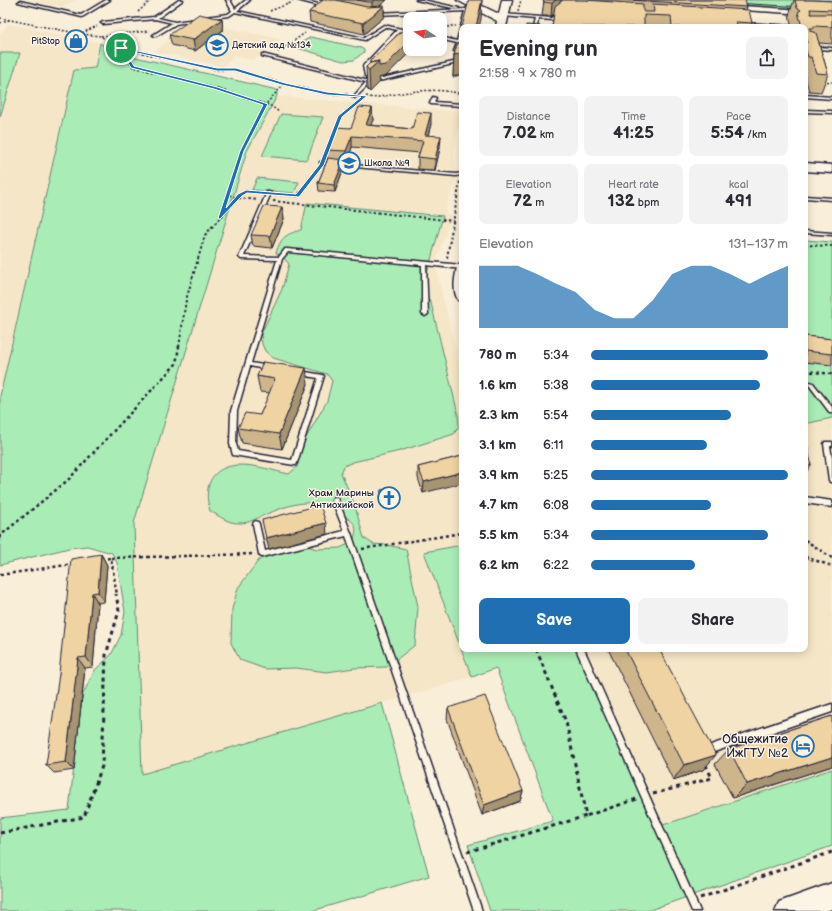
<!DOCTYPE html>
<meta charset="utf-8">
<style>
:root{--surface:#fff;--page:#f2f2f3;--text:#2b2b33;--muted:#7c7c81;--accent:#1f6fb2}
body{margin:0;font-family:"Balsamiq Sans",sans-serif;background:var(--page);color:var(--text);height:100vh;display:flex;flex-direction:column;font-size:15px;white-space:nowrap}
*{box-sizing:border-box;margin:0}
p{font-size:13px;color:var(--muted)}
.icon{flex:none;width:22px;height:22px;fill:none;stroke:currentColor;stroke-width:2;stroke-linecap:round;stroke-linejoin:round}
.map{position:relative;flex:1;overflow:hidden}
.details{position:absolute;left:459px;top:24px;width:349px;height:628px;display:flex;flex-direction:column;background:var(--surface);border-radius:8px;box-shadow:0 2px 10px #0003}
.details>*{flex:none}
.needle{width:26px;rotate:282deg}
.tools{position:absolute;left:403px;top:12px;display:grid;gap:8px}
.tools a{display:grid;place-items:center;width:44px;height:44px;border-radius:8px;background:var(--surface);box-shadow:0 2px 10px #0003;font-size:20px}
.pin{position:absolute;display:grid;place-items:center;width:34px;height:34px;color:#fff;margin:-17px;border:2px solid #fff;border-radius:50%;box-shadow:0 1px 4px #0007}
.round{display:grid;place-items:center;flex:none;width:42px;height:42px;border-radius:8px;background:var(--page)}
.summary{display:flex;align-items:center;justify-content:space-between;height:68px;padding:0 20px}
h1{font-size:22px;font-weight:700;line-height:30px}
.figures{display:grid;grid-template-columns:repeat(3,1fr);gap:6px;height:68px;padding:4px 20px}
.figures div{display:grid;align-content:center;border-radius:8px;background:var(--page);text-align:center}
.figures b{font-size:17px;font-weight:700}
.figures small{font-size:11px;font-weight:400}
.figures p{font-size:11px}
.chart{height:112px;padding:8px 20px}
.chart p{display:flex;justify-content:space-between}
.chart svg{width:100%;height:72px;margin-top:4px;fill:var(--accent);opacity:.7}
.action{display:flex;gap:8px;margin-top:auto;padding:8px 20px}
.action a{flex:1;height:46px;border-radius:8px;background:var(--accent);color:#fff;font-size:16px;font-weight:700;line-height:46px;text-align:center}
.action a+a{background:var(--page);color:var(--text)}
ul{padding:0 20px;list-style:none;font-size:13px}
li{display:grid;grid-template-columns:64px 48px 1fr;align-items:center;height:30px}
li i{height:10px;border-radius:5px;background:var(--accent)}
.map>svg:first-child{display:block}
</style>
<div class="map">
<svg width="832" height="911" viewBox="0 0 832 911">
<rect width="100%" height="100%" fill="#f9eed8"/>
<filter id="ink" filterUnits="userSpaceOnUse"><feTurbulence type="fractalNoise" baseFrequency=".025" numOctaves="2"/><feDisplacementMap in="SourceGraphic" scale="8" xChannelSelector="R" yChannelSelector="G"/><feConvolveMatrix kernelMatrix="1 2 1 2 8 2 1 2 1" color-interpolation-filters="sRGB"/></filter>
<g filter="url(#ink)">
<path fill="#f6e6c8" d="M27 0H76L61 7Z
M197 21 280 39 253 60 234 57 223 67 154 51Z
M8 24 100 43 95 68 74 70 0 396V117L20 54 0 53V35Z
M277 96 462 112 454 151 456 175 445 214 452 215 435 264 462 375V545L424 552 472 677 142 774 134 523 247 151Z
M805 240 832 242V846L695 895 584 649H805Z"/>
<path fill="#aaecb5" stroke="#668778" d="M639 0H832V13Z
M311 37 361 48 364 50V52L354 60 343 61 297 48V45Z
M100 43 114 52 277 90V96L247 151 134 523 142 774 382 703 429 876 312 911H0V818L69 810 82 696 95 670 111 655 121 635 125 612 117 563 112 553 87 546 69 548 0 565V396L74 70 95 68Z
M0 53H20L0 117Z
M281 114 323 117 307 160 262 156Z
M257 178 299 182 294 193 252 190Z
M307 203 443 216 423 288 431 303 458 414 459 426 454 434 400 451 353 462 344 466 341 473 354 503 364 538 373 544 387 545 406 549 418 607 415 645 387 667 354 668 327 672 296 668 265 669 240 660 231 643 232 609 238 588 258 561 270 553 303 545 317 549 340 548 353 542C358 526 357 524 343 515 315 494 291 504 262 516 255 519 249 523 241 523 229 524 221 517 210 511 202 486 212 465 241 465 257 465 274 471 289 474L297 467 299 450 327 401 332 381 327 374 273 358 265 351 262 344 261 334 282 289 289 264 283 257 276 253C281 237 286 234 301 230Z
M805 240 832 242V418L809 423H805Z
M462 545V649H584L663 825 832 769V846L647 911H490L468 845 553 821 496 668 472 677 424 552Z"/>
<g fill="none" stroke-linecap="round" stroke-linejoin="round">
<g stroke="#22223b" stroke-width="3">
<path id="lane" d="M106 0H110L82 17 18 2 20 1 81 15Z
M179 0H183L158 18 175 22 196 19 198 20 176 24 156 36 153 35 172 23 155 19 103 24 101 23 103 22 154 17Z
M226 0H230L235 9 246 0H250L237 11 364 38 384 25 410 31V33L400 31 367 66 369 76 367 77 365 76 363 66 397 30 385 27 365 40 235 12 229 16 204 19 203 18 205 17 228 14 232 11Z
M297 0H303L326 6 324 7Z
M416 0H423L459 8 457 9Z
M467 7 470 8 464 27H462V36L458 51 456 52 454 51 457 43 440 39V37L457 41 465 11 377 15 375 14 377 13 466 9Z
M558 13 561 14 553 20 538 19 537 27H533L535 19 504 16 502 15 504 14 551 18Z
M745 23 792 26 794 27H776L744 25 743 24Z
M805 46 832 48V50L805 48Z
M262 54 369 81 462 60V62L370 83 355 98 353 97 354 96 366 82 262 56Z
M805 95 832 97V99L805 97Z
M433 97 436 98 434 102 462 104V106L431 104 430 103Z
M805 110 832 111V113L805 112Z
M320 162 456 174 462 173V175L456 176 322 164 320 163Z
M267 192H269L271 193 244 256 279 257 285 249H287L462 265V269L426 265 428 314 425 316 422 314V265L288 252 282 259 251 363 269 366 272 368 269 370 250 366 237 411 236 444 238 451 292 460 318 378 300 375 297 373 300 371 323 375 324 376 297 463 296 465H294L233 455 230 444 231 411 277 260 241 259 239 257Z
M805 196 832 198V200L805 198Z
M805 231 832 233V235L805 233Z
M811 382 813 383 832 407V413H830L809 385 808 384 809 383Z
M825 442H832V446H830L832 458V482H830L829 480 824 444Z
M335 497 337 498 338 500 351 533 482 911H474L346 536 262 557 260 556 259 554 253 524 254 522 256 521 258 522 259 524 265 551 344 531 332 500 333 498Z
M805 497 832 501V507L805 503Z
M576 649H584L700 911H692Z
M832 704V712L705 755 702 754 701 751 702 748 705 747Z"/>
</g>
<g stroke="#22223b" stroke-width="3">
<path id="street" d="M727 5 832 12V16L730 9H727Z
M462 264V301L458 300C452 289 455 278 457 267Z"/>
</g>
<g stroke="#22223b" stroke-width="3">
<path id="secondary" d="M457 0H470L499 14 502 0H512L506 27H496L497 21Z
M805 163 832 165V173L805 171Z
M832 883V909L826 911H775L779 902Z"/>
</g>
<path stroke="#22223b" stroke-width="1.5" stroke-dasharray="2 2" stroke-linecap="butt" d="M270 11 293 2
M518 11 521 0
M138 12 151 0
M0 18 81 34 100 36 121 48 217 70H236L284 84 327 94H349
M0 23 9 20
M440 31 450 26H456
M82 33 97 26
M101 36 149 31
M121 49 133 67 215 88 271 106 279 112
M278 52 305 33
M823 81 832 82
M366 96 373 98C403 93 432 86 462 94
M336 129 340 117 356 104
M241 153 266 104 284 84"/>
<path stroke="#22223b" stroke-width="2" stroke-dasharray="2.5 2.5" stroke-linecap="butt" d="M275 194 297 196 319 168
M229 195 237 198 258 200
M273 201 454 221
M221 216 242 152
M805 245 832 246
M447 258 460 181
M179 347 186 300 205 235 240 195 246 191 260 192"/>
<path stroke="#22223b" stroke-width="2.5" stroke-dasharray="3 3" stroke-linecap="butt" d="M805 371 832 374
M0 538 1 535 68 480 176 364 179 346
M805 540 832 558
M362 549 462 533
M805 557 832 566
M111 558 255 554
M101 559 111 558 117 595
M0 575 73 564"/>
<path stroke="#22223b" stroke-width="3" stroke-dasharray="4 4" stroke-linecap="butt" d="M536 649 566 722 586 816 637 799
M653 794 712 778 705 763
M0 833 84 817 102 766 106 655 119 611 116 594
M467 852 586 816
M700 898 832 852"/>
<use href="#lane" fill="#fcf5e5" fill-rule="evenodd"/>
<use href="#street" fill="#fcf5e5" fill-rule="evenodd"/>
<use href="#secondary" fill="#fcf5e5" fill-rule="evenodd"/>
<path stroke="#22223b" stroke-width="1" d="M735 3 803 7"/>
</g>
<path fill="#ceb58c" stroke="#22223b" d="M319 0H387L379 6H384V17L364 34 310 22 309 12 323 1Z
M544 0H745L747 7 746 10 752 23 751 27H552L554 14 551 16H542Z
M794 0H813L832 1V44L819 43 828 74 821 92 809 91 805 77V27H793V26L791 24 789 15Z
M222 19 223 30 195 51 172 45 169 35Z
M462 28V74L453 77 454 55 460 43V38Z
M410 49H413L386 76 379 78 380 82 370 92 367 89 366 67 370 63V61Z
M372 108 373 120 370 125 412 129 431 124 428 135 440 148 435 170 418 169V157L420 153 352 147 347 163H344V167L335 192 319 191 318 183 327 161 326 150Z
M282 207 284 219 272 248 253 246 251 235Z
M805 336 832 339V365L805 362Z
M257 376 308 384 282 449 242 443 238 428 260 415 270 393 260 392Z
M805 433 811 465 805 474Z
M462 456 423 493 418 478V467Z
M381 490 397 502 384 505 381 494Z
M101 554 107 565 104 602 98 603 93 667 85 668 74 770 54 773 46 765Z
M608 649H659L703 770 673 780Z
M448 708 523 791 520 801 482 815 447 719Z
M832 716V766L733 798 715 764 729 749Z"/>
<path fill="#a79472" stroke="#22223b" d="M374 0H387L372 12V2Z
M482 0 481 19 479 27H476Z
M556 0H561L560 10 551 16 552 3Z
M384 6V17L364 34 363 23Z
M222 19 223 30 195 51 193 40Z
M410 41V49H413L386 76 379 78 380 82 370 92 369 70 379 61Z
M462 53V74L453 77 454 55Z
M372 108 373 120 366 137V125Z
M431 113V124L425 146V135Z
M352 136V147L347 163 346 151Z
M441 136 440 148 435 170V159Z
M344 160V167L335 192 334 185Z
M282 207 284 219 272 248 270 236Z
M306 368 308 384 282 449 279 434Z
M462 472V483L423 493 424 482Z
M396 498 397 502 384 505V501Z
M326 523 327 534 269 549 266 538Z
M101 554 107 565 104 602 98 592Z
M92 593 98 603 93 667 86 657Z
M78 658 85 668 74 770 66 762Z
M716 755 703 770 673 780 684 765Z
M832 757V766L733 798 747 784Z
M523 791 520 801 482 815 484 805Z"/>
<path fill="#efd3a3" stroke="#22223b" d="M323 0H336L367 7 384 6 363 23 309 12Z
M357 0H374L372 2H368Z
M469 0H482L476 27H462Z
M544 0H556L552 3 543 2Z
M563 0H585L643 4V11L644 12H654L653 4 749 10 752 23 736 22 738 27H672L671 16 644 15V27H552L555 6Z
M629 0H745L747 7Z
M795 0H813L832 1V10L810 9 811 14H832V27L814 26V28H810V31L816 33 828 74 816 73 811 57H808L805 47V43H807L805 36V27H802L798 12 801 10 797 8Z
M420 13 436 16 433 19H414Z
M199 14 222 19 193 40 169 35Z
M410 23V41L386 65 379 66V61L370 63V61Z
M526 25 540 26V27H526Z
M462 28V38H460Z
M462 42V53L454 55 457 44Z
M379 61 369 70 366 67 370 63Z
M359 107 372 108 366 125 412 129 417 112 431 113 425 135 441 136 435 159 418 157 423 141 352 136 346 151 326 150 336 127 351 128Z
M328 158 344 160 334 185 318 183Z
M264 206 282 207 270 236 251 235Z
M805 336 832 339V354L805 351Z
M263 362 306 368 279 434 238 428 245 413 260 415 275 379 257 376Z
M805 433 811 465 805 464Z
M462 456V472L424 482 418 467Z
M393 488 396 498 384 501 381 490Z
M320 505 326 523 266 538 262 520Z
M101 554 98 592 92 593 86 657 78 658 66 762 46 765 59 674 71 559Z
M625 649H659L716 755 684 765Z
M485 696 523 791 484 805 448 708Z
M832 716V757L747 784 729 749Z"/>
</g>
<path fill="#1f6fb2" stroke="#fff" fill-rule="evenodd" d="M119 47 217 68H236L285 83 327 92 367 96 342 117 324 165 299 197 247 193 242 196 220 219 218 218 240 151 263 105 214 89 131 68ZM124 50 217 71H235L282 85 327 95 361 97 338 116 319 165 296 194 246 190 238 194 226 208 244 151 268 104 217 87 134 66Z"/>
<defs>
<g id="shop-ring" transform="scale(1.15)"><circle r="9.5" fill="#fcf5e5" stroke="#1f6fb2" stroke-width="1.5"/><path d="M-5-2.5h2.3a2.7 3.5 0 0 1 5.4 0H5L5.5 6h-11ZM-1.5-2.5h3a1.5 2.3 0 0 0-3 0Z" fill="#1f6fb2"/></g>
<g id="school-ring" transform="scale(1.15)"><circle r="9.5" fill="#fcf5e5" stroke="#1f6fb2" stroke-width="1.5"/><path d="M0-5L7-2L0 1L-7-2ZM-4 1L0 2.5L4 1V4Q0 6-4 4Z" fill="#1f6fb2"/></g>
<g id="church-ring" transform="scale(1.15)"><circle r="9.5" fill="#fcf5e5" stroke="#1f6fb2" stroke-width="1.5"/><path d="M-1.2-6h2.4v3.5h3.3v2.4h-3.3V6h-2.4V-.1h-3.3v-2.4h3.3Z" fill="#1f6fb2"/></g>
<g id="hotel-ring" transform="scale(1.15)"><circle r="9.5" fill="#fcf5e5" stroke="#1f6fb2" stroke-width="1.5"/><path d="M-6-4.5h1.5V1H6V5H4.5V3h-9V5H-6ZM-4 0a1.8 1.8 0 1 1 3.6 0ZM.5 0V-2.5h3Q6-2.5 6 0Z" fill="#1f6fb2"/></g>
</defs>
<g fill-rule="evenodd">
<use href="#shop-ring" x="76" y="41"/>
<use href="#school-ring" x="217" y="45"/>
<use href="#school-ring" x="349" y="163"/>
<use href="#church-ring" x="389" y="498"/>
<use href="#hotel-ring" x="803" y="746"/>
</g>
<g text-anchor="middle" stroke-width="3" stroke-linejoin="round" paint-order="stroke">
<g font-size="9" fill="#22223b" stroke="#fcf5e5" text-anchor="start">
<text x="60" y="44" text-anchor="end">PitStop</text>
<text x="232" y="48">Детский сад №134</text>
<text x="364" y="166">Школа №9</text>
</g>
<g font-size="10" fill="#22223b" stroke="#fcf5e5" text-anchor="end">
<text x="374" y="496">Храм Марины<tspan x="374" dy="12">Антиохийской</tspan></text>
</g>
<g font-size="12" fill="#22223b" stroke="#fcf5e5" text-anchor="end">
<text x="788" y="743">Общежитие<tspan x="788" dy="14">ИжГТУ №2</tspan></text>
</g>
</g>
</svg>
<div class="tools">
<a><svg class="needle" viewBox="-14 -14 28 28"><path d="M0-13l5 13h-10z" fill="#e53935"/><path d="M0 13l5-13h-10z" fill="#7c7c81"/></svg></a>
</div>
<div class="pin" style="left:121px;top:48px;background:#1e9e55"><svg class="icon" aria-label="arrive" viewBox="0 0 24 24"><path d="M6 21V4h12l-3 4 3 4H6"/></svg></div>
<section class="details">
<div class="summary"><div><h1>Evening run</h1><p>21:58 · 9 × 780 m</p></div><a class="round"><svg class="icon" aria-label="share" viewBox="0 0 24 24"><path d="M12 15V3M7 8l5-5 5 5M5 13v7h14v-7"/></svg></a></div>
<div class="figures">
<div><p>Distance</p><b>7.02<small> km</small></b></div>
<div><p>Time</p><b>41:25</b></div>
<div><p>Pace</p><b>5:54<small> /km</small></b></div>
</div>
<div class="figures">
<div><p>Elevation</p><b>72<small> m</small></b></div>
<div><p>Heart rate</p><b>132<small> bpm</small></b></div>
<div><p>kcal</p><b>491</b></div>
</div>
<div class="chart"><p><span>Elevation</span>131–137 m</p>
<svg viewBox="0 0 160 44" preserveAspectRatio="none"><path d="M0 44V6L10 6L20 6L30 11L40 17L50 22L60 33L70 38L80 38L90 27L100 11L110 6L120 6L130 11L140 17L150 11L160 6V44z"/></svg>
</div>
<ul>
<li><b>780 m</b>5:34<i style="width:90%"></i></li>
<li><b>1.6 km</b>5:38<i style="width:86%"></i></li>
<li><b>2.3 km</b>5:54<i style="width:71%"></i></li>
<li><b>3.1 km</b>6:11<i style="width:59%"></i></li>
<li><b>3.9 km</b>5:25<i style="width:100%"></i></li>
<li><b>4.7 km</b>6:08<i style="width:61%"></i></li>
<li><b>5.5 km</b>5:34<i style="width:90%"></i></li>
<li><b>6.2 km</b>6:22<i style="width:53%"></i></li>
</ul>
<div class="action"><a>Save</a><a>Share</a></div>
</section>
</div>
